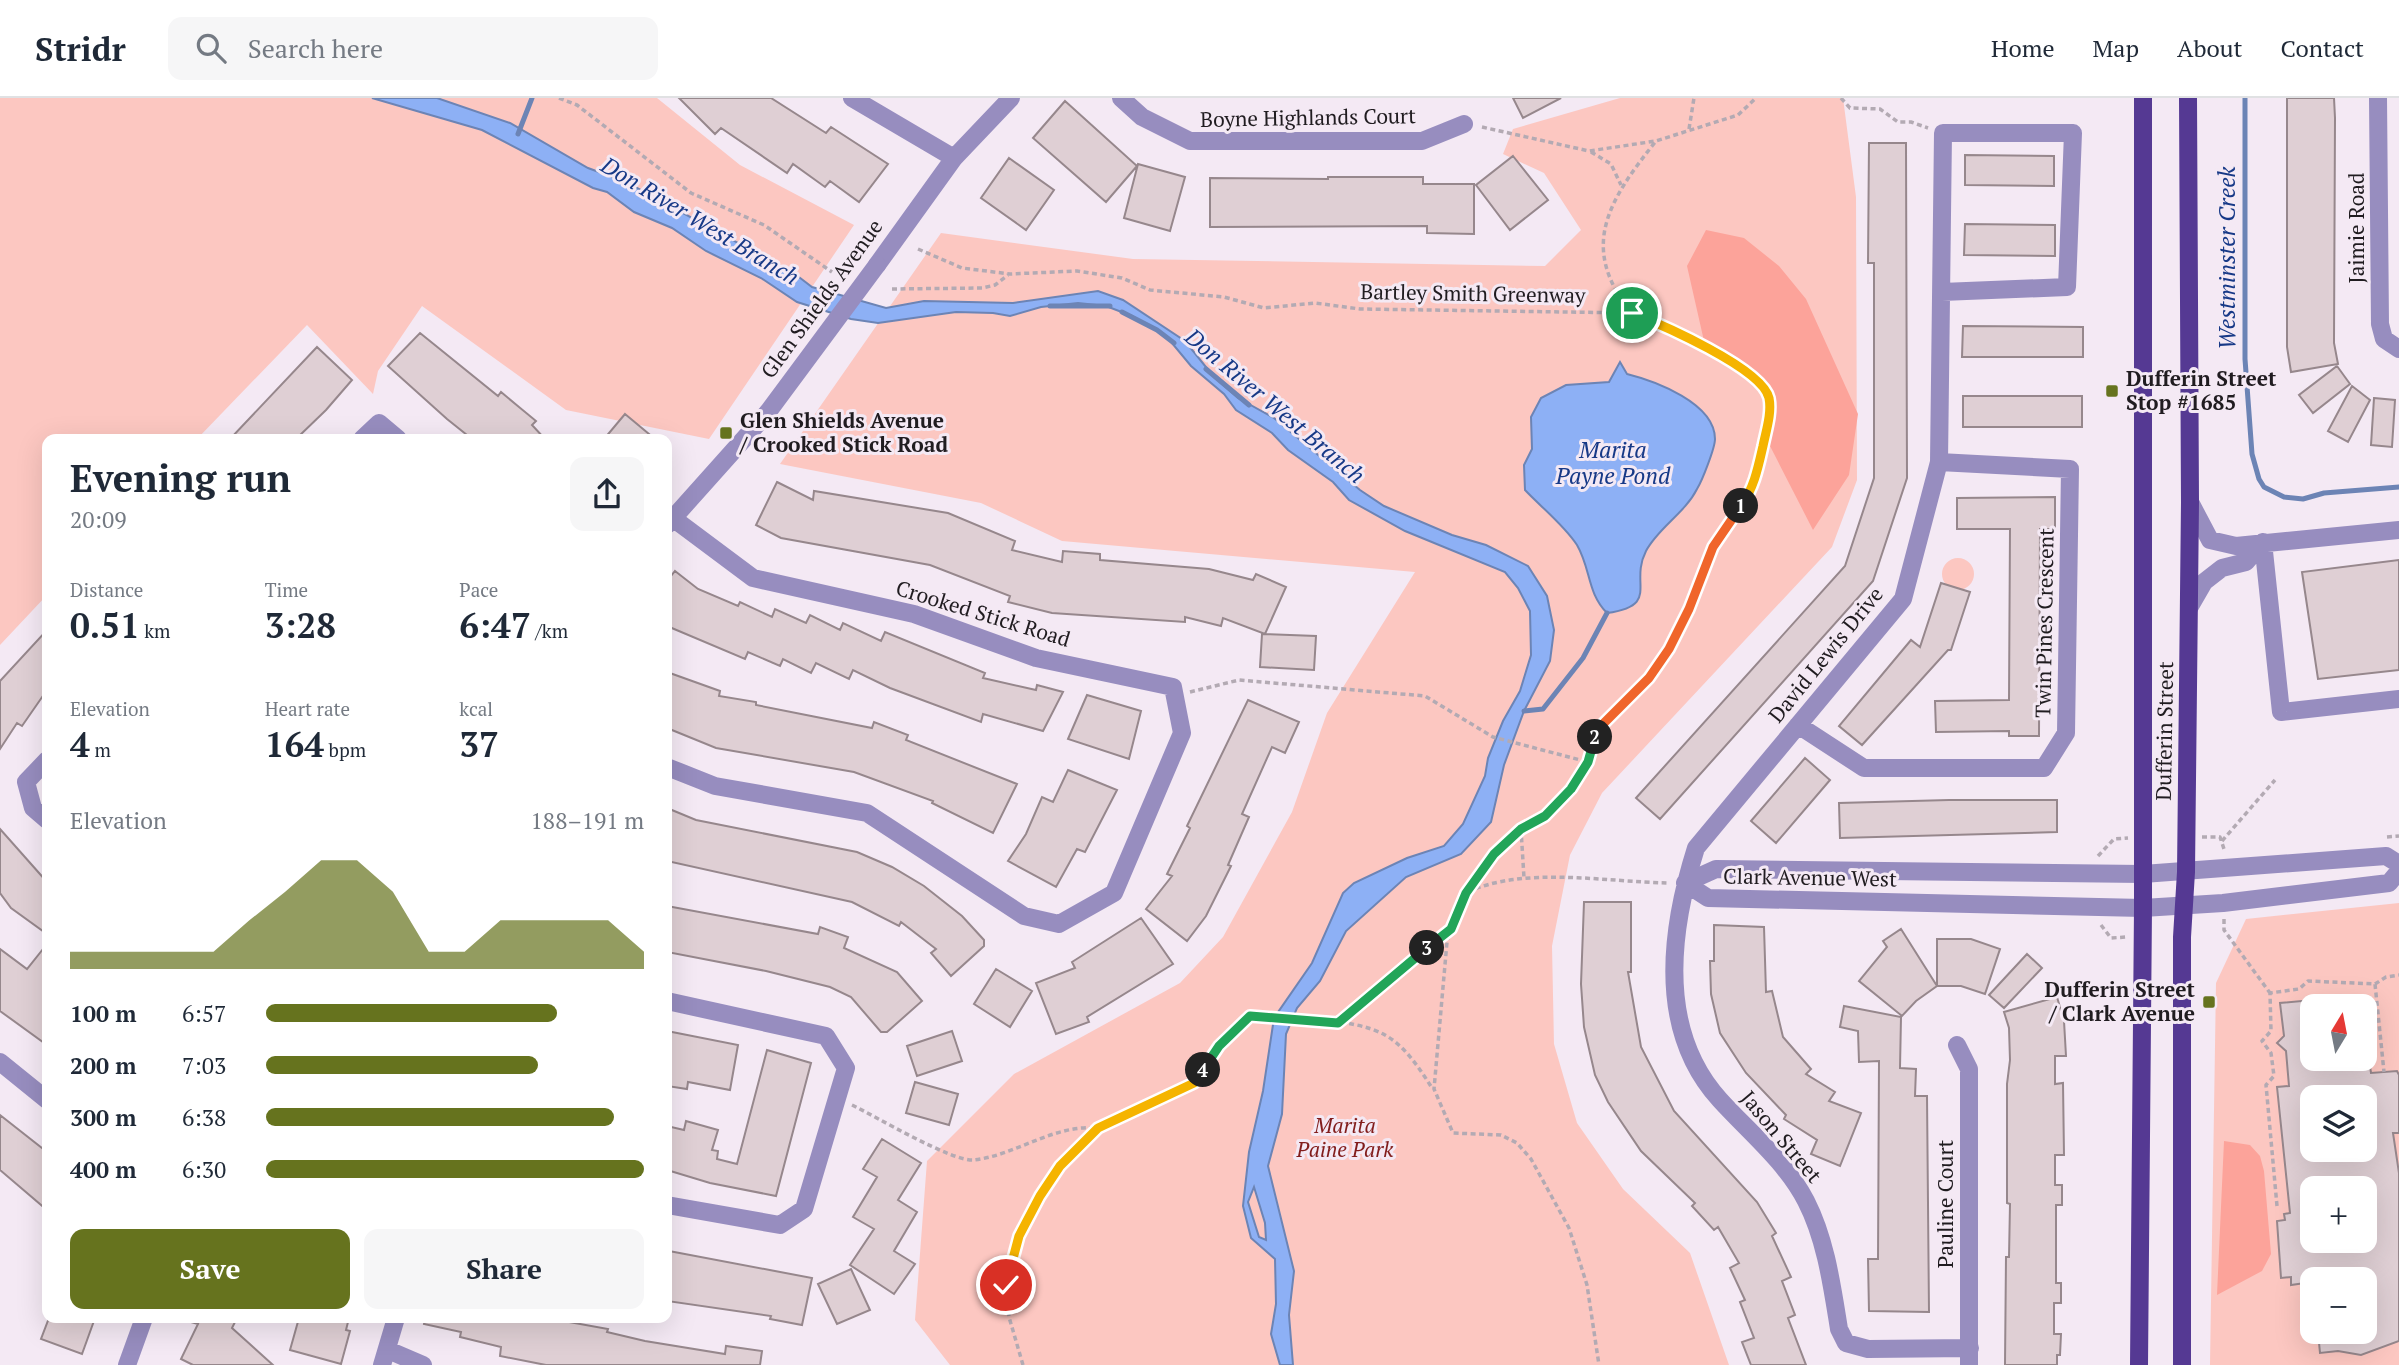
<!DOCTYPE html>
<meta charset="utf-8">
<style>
:root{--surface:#fff;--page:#f6f6f7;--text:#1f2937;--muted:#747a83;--line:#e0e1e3;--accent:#66731e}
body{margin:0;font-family:"PT Serif",serif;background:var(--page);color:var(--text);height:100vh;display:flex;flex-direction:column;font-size:26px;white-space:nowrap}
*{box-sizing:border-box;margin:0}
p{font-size:23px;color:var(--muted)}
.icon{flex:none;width:38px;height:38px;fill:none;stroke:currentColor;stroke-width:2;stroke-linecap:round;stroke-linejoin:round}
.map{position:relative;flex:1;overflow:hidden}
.sheet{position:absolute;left:42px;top:336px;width:630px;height:889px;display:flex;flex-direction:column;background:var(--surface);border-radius:14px;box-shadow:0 7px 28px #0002}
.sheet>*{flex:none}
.needle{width:46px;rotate:10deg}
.tools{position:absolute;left:2300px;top:896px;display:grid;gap:14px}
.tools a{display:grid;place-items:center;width:77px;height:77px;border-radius:14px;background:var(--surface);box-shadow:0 7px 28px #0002;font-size:35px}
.pin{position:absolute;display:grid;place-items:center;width:60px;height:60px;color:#fff;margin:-30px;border:4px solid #fff;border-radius:50%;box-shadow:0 2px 7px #0007}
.km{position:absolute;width:35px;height:35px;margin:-18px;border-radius:50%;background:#222;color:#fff;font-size:19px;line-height:35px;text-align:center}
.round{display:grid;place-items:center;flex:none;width:74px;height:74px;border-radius:14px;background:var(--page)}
.headline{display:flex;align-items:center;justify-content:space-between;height:119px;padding:0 28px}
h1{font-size:38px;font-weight:600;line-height:52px}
.metrics{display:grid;grid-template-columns:repeat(3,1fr);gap:10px;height:119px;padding:7px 28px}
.metrics div{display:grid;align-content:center}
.metrics b{font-size:35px;font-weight:600}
.metrics small{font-size:19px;font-weight:400}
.metrics p{font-size:19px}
.chart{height:196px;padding:14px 28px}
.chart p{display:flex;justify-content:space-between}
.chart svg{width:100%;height:126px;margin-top:7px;fill:var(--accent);opacity:.7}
.action{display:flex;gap:14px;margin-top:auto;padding:14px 28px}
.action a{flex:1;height:80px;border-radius:14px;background:var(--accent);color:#fff;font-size:28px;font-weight:600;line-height:80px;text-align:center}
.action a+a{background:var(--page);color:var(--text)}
ul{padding:0 28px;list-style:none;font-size:23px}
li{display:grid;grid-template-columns:112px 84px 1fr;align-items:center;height:52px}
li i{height:18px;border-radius:9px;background:var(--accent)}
header{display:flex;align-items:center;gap:42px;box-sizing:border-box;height:98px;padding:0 35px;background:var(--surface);border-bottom:2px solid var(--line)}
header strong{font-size:33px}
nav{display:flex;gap:38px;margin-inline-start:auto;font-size:24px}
.search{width:490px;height:63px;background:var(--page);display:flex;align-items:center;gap:18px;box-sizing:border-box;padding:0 24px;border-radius:14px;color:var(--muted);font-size:26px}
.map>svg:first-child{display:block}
</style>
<header>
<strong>Stridr</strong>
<div class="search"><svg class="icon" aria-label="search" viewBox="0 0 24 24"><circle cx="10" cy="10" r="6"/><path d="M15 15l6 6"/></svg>Search here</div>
<nav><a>Home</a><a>Map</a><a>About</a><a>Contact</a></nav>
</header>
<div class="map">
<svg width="2399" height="1267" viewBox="0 0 2399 1267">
<rect width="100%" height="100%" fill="#f4e9f4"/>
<path fill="#fcc7c1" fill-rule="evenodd" d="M0 0H657L740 67 854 127 709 341 566 312 422 208 378 273 373 296 307 227 197 341H47V497L0 547Z
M1620 0H1843L1856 99 1857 382 1832 449 1602 695 1570 757 1552 848 1554 946 1577 1025 1623 1091 1690 1155 1729 1267H950L915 1222 927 1063 1014 976 1180 885 1223 839 1292 714 1327 615 1415 474 1062 443 981 405 780 366 941 135 1133 161 1545 168 1581 132 1544 75 1503 56 1513 31Z
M1942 476a16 16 0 1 1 32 0a16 16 0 1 1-32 0Z
M2399 805V1267H2210L2216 885 2246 821ZM2312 908H2364V961H2312ZM2312 999H2364V1052H2312ZM2312 1090H2364V1143H2312ZM2312 1181H2364V1234H2312Z"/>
<path fill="#fca39a" d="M1706 132 1744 140 1779 168 1806 201 1858 316 1849 377 1813 432 1770 348V290L1704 243 1687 168Z
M2224 1043 2250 1047 2260 1058 2264 1073 2271 1156 2262 1173 2217 1197Z"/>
<path fill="#8db0f5" stroke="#6c84b5" stroke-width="2" fill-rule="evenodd" d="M372 0H437L510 25 588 70 626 84 795 176 812 189 886 210 924 203 1013 205 1098 193 1123 202 1185 243 1214 279 1238 300 1274 320 1360 392 1384 408 1452 437 1486 447 1528 468 1547 498 1554 532 1550 563 1524 613 1504 667 1491 724 1461 756 1406 779 1346 833 1320 883 1297 910 1286 936 1282 1016 1268 1068 1294 1173 1289 1217 1293 1267H1280L1271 1236 1276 1206 1275 1161 1251 1140 1243 1108 1249 1054 1263 993 1274 920 1312 865 1343 795 1354 785 1407 760 1444 748 1463 726 1485 678 1488 660 1503 623 1520 593 1531 557 1530 513 1518 490 1505 474 1405 433 1349 402 1333 384 1288 352 1272 335 1236 312 1224 296 1191 268 1167 239 1132 218 1106 208 1078 205 1041 209 1010 218 993 215 956 214 878 225 851 221 797 204 761 180 706 153 672 130 634 114 607 94 593 90 482 32ZM1254 1089 1265 1125 1266 1142 1259 1139 1248 1104Z
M1620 264 1627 276C1655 283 1715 305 1715 341 1715 350 1702 383 1697 391 1685 415 1658 430 1646 453 1629 486 1661 507 1607 515 1587 495 1591 471 1577 447 1564 427 1541 409 1525 392L1524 367 1532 351 1531 319 1541 300 1566 287 1609 284Z"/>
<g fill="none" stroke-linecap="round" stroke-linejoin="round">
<path stroke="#6c84b5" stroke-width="5" d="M2245 0V261L2252 356 2259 381 2264 389 2284 399 2303 401 2324 395 2399 389
M518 36 532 0
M1050 208H1110
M1122 214 1157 232 1174 245
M1206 271 1249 307
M1524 613 1543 611 1583 560 1607 515"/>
</g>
<path fill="#dfcfd4" stroke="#96878c" stroke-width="2" fill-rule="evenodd" d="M679 0H771L826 35 831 29 888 66 859 104 830 83 825 89 793 66 787 75 721 30 715 36Z
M1513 0H1561L1523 20Z
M2287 0H2334L2335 20 2334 245 2338 266 2291 274 2287 249Z
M1065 3 1137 68 1106 104 1033 40Z
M1869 45H1906L1907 380 1873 483 1660 721 1636 700 1845 468 1874 380V165H1868Z
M1965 57 2054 58V88L1965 87Z
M1513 58 1548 102 1510 132 1476 87Z
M1009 60 1054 92 1026 132 981 100Z
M1138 66 1185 79 1170 133 1124 120Z
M1328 79H1423V86H1474V136L1427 135V128L1210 129V80L1328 81Z
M1965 126 2055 127V158L1964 157Z
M1963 228 2083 229V259H1962Z
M420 235 498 298 501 294 519 309 536 323 532 327 545 341H472L447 321 388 268Z
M317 249 352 282 326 312 296 341H230Z
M2337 268 2350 286 2313 315 2299 297Z
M2352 288 2370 302 2348 344 2328 333Z
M1963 298H2082V329H1963Z
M2374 300 2395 302 2392 349 2371 347Z
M625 316 655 341H604Z
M777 384 813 402 814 393 948 415 1015 443 1012 452 1062 464 1063 453 1100 456V462L1209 471 1253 482 1256 476 1286 489 1265 536 1223 520 1221 528 1185 519V524L1052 515 1008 504 1010 498 930 467 781 440 756 427Z
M2055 399V431H2040L2039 638H2009V633L1936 634 1935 603 2009 602 2010 431H1957V400Z
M2399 462V572L2318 581 2302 474Z
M675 473 698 491 738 508 740 504 772 519 775 511 806 525 810 517 840 532 843 525 881 543 885 534 985 575 983 580 1036 592 1037 587 1063 594 1043 633 983 616 981 624 890 590 853 572 849 581 816 565 811 575 783 561 780 568 748 554 745 561 667 528V483Z
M1941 485 1970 494 1951 552H1948L1862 647 1839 628 1911 542 1920 549Z
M47 532V592L22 628 17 625 0 651V583Z
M1262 536 1316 538 1314 572 1260 569Z
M667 574 720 593 719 598 756 604V607L872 630 874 624 908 637 906 642 1017 686 993 735 932 705 933 703 854 674 716 650 667 630Z
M1087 597 1141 613 1129 661 1068 641Z
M1248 602 1299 624 1285 655 1272 649 1242 716 1249 719 1228 767 1231 768 1206 818 1187 843 1146 811 1172 778 1167 776 1190 730 1187 728Z
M1805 660 1830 682 1776 745 1751 723Z
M1068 672 1117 692 1085 754 1077 751 1056 789 1008 763 1026 736 1042 699 1053 704Z
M1949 702H2057V734L1840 740 1839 705Z
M667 710 696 722 857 754 892 769 924 788 962 818 984 842V848L951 878 931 855 936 851 901 824 899 828 852 804 667 763Z
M0 731 47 784V836L11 810 0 795Z
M1584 804H1631V874H1628L1641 949 1674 1013 1757 1104 1776 1135 1772 1138 1791 1179 1782 1183 1795 1217 1788 1220 1806 1267H1751L1742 1244 1754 1240 1740 1204 1745 1202 1730 1170 1739 1165 1718 1129 1714 1132 1692 1108 1695 1105 1641 1053 1608 1004 1595 977 1584 929 1581 886Z
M667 808 818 836 820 829 848 839 844 850 897 874 922 903 887 934H881L851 899 830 889 766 873 667 854Z
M1141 820 1173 866 1087 919 1089 924 1056 936 1036 885 1075 870 1072 864Z
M1714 827 1764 829 1766 894 1772 893 1783 939 1811 971 1806 976 1835 994 1829 1003 1861 1015 1840 1068 1811 1056 1817 1042 1784 1021 1786 1017 1746 975 1720 935 1711 896 1710 863H1714Z
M1901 831 1937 888 1916 903 1902 918 1859 883 1887 849 1883 843Z
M1937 841H1971L2000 851 1985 896 1961 888H1937Z
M47 846V947L0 913V851L27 871Z
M2027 856 2042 870 2004 910 1989 897Z
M996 871 1032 893 1010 929 974 906Z
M2057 899 2064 923 2066 958H2055V986L2063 985 2064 1057H2055V1087H2062V1107H2056V1185H2061V1205H2054V1236H2061L2060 1257H2057V1267H2005L2006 1159H2009L2010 1106 2007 1105V986L2010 962 2009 930 2004 914Z
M2312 902V961H2369L2371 975 2397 973 2399 977V1035H2393L2399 1075V1243L2361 1257 2338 1253 2320 1255 2318 1234H2364V1181H2312V1184L2291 1187V1179L2281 1180 2277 1123 2285 1122 2284 1116 2290 1115 2277 989 2289 988 2286 953 2277 945 2284 938 2280 905ZM2312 999H2364V1052H2312ZM2312 1090H2364V1143H2312Z
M1844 908 1901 919 1900 970 1916 971 1915 998H1927L1929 1214 1869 1213 1868 1161H1878L1879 963 1859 964 1858 933 1840 929Z
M667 933 738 947 730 992 688 984 687 991 667 988Z
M952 933 962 963 917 978 907 948Z
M767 952 811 965 776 1098 710 1085 667 1072V1028L684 1032 686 1023 718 1032 712 1052 718 1053 717 1061 737 1066Z
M915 984 958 996 949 1027 906 1015Z
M0 1017 47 1054V1112L0 1072Z
M882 1041 921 1065 898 1102 917 1114 894 1153 915 1166 894 1196 850 1167 874 1131 853 1119 877 1079 863 1071Z
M669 1153 812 1180 802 1227 770 1221 771 1218 667 1203Z
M851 1171 870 1212 837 1226 818 1186Z
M49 1220H95L82 1256 41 1241Z
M192 1220H237L232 1230 273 1267H193L181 1261 198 1226 191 1224Z
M299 1220H349L346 1232 350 1233 341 1266 290 1252Z
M425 1220H547L608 1231 607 1234 645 1243 725 1256 726 1248 762 1253 760 1267H546L500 1258 501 1249 460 1239 461 1234 424 1226Z"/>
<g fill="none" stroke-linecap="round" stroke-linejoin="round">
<path stroke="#b3aab3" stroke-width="3.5" stroke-dasharray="5 3.5" stroke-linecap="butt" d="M559 0 577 7 691 95 764 127 832 174
M1841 0 1850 10 1880 11 1898 24H1911L1928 30
M1482 29 1589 53 1656 43 1738 17 1756 0
M1689 31 1694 0
M1591 54 1611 66 1621 87
M918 151 962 170 1010 176 1077 173 1122 180 1150 192 1224 199 1264 210 1315 205 1360 211 1632 215 1682 235 1727 261 1764 290 1769 299V321L1754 383 1713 449 1689 511 1669 551 1649 580 1598 630 1588 664 1571 691 1545 718 1521 731 1494 756 1462 802 1447 844 1434 991 1453 1035 1501 1037 1517 1045 1531 1061 1569 1130 1587 1187 1599 1267
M892 191 982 190 995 187 1008 177
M1632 215C1577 149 1610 101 1656 43
M1190 594 1239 582 1425 598 1493 639 1588 664
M1521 731 1524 780
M2202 739H2220L2225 754
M2387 739 2399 738
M2222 743 2275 682
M2098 758 2114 741 2128 740
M1468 794C1523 768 1608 784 1668 785
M2224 821V832L2270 895
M2101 827 2111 840 2126 839
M2375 886 2384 974
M1340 924 1450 832
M852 1007C875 1018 952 1064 974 1062 1017 1057 1053 1026 1098 1030
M2277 1108 2266 987 2274 978 2271 955 2262 943 2271 933 2270 895 2299 891 2308 883 2375 886 2386 879 2399 877
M1023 1267 1009 1219 1006 1187 1019 1138 1040 1098 1060 1068 1098 1030 1194 985 1219 948 1250 918C1290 922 1350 918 1385 937 1405 948 1420 971 1432 990"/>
<path stroke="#978dbf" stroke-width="18" d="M852 0 954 60
M1121 0 1142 19 1190 43H1422L1464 26
M2378 0 2380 226 2384 241 2399 251
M877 167 954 60 1011 0
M1942 194 2067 189 2073 35H1943L1939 364 1903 501 1696 750C1670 832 1657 933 1720 1002 1749 1034 1786 1064 1806 1103 1826 1142 1832 1188 1839 1231L1846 1245 1868 1251 1970 1250
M362 341 379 325 398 341
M2190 404 2210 442 2236 448 2399 432
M667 427 768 314
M2263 444 2281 614 2399 601
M2189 510 2204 484 2222 470 2246 464 2263 444
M1798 627 1864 670H2044L2066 635 2070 371 1939 364
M47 662 26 684 33 710 47 722
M667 669 715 688 867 715 1024 818 1059 826 1114 795 1182 635 1173 589 1036 560 914 516 753 480 674 421
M1685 785 1708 800 2143 810 2223 805 2389 785 2399 773
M1685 785 1716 771 2143 776 2386 758 2399 766
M667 903 826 938 846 970 804 1111 780 1127 667 1107
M1957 947 1969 971V1267
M0 964 47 1002
M388 1252 423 1267
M127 1267 144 1220
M382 1267 396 1220"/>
<path stroke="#553993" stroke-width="18" d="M2139 1267 2143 810V0
M2182 1267V839L2186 774 2190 404 2188 0"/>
<path stroke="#978dbf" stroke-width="18" d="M768 314 877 167"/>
</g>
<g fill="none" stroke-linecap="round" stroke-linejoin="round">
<g stroke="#fff" stroke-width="14">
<path id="split-1" d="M1632 215C1660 226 1762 270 1769 300 1772 315 1766 333 1763 348 1758 370 1754 390 1741 408"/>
</g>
<g stroke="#fff" stroke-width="14">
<path id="split-2" d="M1595 639 1598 631 1649 580 1669 551 1689 511 1713 449 1741 408"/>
</g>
<g stroke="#fff" stroke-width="14">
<path id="split-3" d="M1427 850 1451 831 1466 795 1494 756 1521 731 1545 718 1571 691 1588 664 1595 639"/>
</g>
<g stroke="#fff" stroke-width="14">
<path id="split-4" d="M1203 972 1219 948 1250 918 1338 925 1427 850"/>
</g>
<g stroke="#fff" stroke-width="14">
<path id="split-5" d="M1006 1187 1019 1138 1040 1098 1060 1068 1098 1030 1194 985 1203 972"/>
</g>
<use href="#split-1" stroke="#f5b400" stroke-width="9"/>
<use href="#split-2" stroke="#f0652b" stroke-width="9"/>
<use href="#split-3" stroke="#22a559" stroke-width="9"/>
<use href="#split-4" stroke="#22a559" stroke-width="9"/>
<use href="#split-5" stroke="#f5b400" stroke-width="9"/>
</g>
<g fill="#66731e" stroke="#f4e9f4" stroke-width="2.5">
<rect x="2105" y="286" width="14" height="14" rx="3.5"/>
<rect x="719" y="328" width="14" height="14" rx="3.5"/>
<rect x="2202" y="897" width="14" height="14" rx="3.5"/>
</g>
<g text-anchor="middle" stroke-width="6" stroke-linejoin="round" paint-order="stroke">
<g font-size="21" fill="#201c20" stroke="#f4e9f4">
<text transform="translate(1308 20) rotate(-1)" y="7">Boyne Highlands Court</text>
<text transform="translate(2357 130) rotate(-90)" y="7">Jaimie Road</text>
<text transform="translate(1473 196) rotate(1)" y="7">Bartley Smith Greenway</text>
<text transform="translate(822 201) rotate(-54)" y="7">Glen Shields Avenue</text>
<text transform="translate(983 516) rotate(17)" y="7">Crooked Stick Road</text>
<text transform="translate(2045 525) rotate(-89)" y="7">Twin Pines Crescent</text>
<text transform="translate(1826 557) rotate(-51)" y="7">David Lewis Drive</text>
<text transform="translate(2165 633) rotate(-89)" y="7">Dufferin Street</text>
<text transform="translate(1810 780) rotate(1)" y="7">Clark Avenue West</text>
<text transform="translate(1781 1039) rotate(50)" y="7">Jason Street</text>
<text transform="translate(1946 1106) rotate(-90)" y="7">Pauline Court</text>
</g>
<g font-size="21" font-weight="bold" fill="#201c20" stroke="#f4e9f4" text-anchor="start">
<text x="2126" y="288">Dufferin Street<tspan x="2126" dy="24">Stop #1685</tspan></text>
<text x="740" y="330">Glen Shields Avenue<tspan x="740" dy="24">/ Crooked Stick Road</tspan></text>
<text x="2195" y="899" text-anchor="end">Dufferin Street<tspan x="2195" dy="24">/ Clark Avenue</tspan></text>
</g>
<g font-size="21" font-style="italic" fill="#821d1c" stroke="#f4e9f4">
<text x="1345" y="1035">Marita<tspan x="1345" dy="24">Paine Park</tspan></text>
</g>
<g font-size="23" font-style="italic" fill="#173987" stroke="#f4e9f4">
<text transform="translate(700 123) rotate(31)" y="8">Don River West Branch</text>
<text transform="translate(2227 160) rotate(-90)" y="8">Westminster Creek</text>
<text transform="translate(1275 308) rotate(40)" y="8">Don River West Branch</text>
<text x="1613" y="360">Marita<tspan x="1613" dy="26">Payne Pond</tspan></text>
</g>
</g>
</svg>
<div class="tools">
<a><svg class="needle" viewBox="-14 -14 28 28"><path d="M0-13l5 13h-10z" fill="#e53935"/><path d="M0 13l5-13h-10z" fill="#747a83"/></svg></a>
<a><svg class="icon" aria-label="layers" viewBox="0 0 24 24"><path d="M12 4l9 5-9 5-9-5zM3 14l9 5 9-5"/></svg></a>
<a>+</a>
<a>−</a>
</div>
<div class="pin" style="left:1632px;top:215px;background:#1e9e55"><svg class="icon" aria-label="arrive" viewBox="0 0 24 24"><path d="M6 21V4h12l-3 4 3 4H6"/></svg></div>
<div class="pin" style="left:1006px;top:1187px;background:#d93025"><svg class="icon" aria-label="check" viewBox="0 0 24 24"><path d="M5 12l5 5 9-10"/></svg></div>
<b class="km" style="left:1741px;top:408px">1</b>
<b class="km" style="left:1595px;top:639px">2</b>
<b class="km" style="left:1427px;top:850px">3</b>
<b class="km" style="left:1203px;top:972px">4</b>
<section class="sheet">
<div class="headline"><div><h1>Evening run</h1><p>20:09</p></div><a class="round"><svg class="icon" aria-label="share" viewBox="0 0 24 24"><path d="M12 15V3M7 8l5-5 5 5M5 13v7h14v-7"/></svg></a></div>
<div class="metrics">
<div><p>Distance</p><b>0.51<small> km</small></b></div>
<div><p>Time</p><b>3:28</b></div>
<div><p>Pace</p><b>6:47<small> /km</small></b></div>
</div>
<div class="metrics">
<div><p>Elevation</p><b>4<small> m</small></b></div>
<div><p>Heart rate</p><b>164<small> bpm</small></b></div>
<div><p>kcal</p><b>37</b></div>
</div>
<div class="chart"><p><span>Elevation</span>188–191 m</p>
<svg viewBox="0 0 160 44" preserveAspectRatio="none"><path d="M0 44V38L10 38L20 38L30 38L40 38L50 27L60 17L70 6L80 6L90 17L100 38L110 38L120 27L130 27L140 27L150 27L160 38V44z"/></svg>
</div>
<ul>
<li><b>100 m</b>6:57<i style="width:77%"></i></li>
<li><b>200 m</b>7:03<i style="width:72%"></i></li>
<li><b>300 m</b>6:38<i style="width:92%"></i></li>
<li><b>400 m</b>6:30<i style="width:100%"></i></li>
</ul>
<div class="action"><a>Save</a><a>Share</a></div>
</section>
</div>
